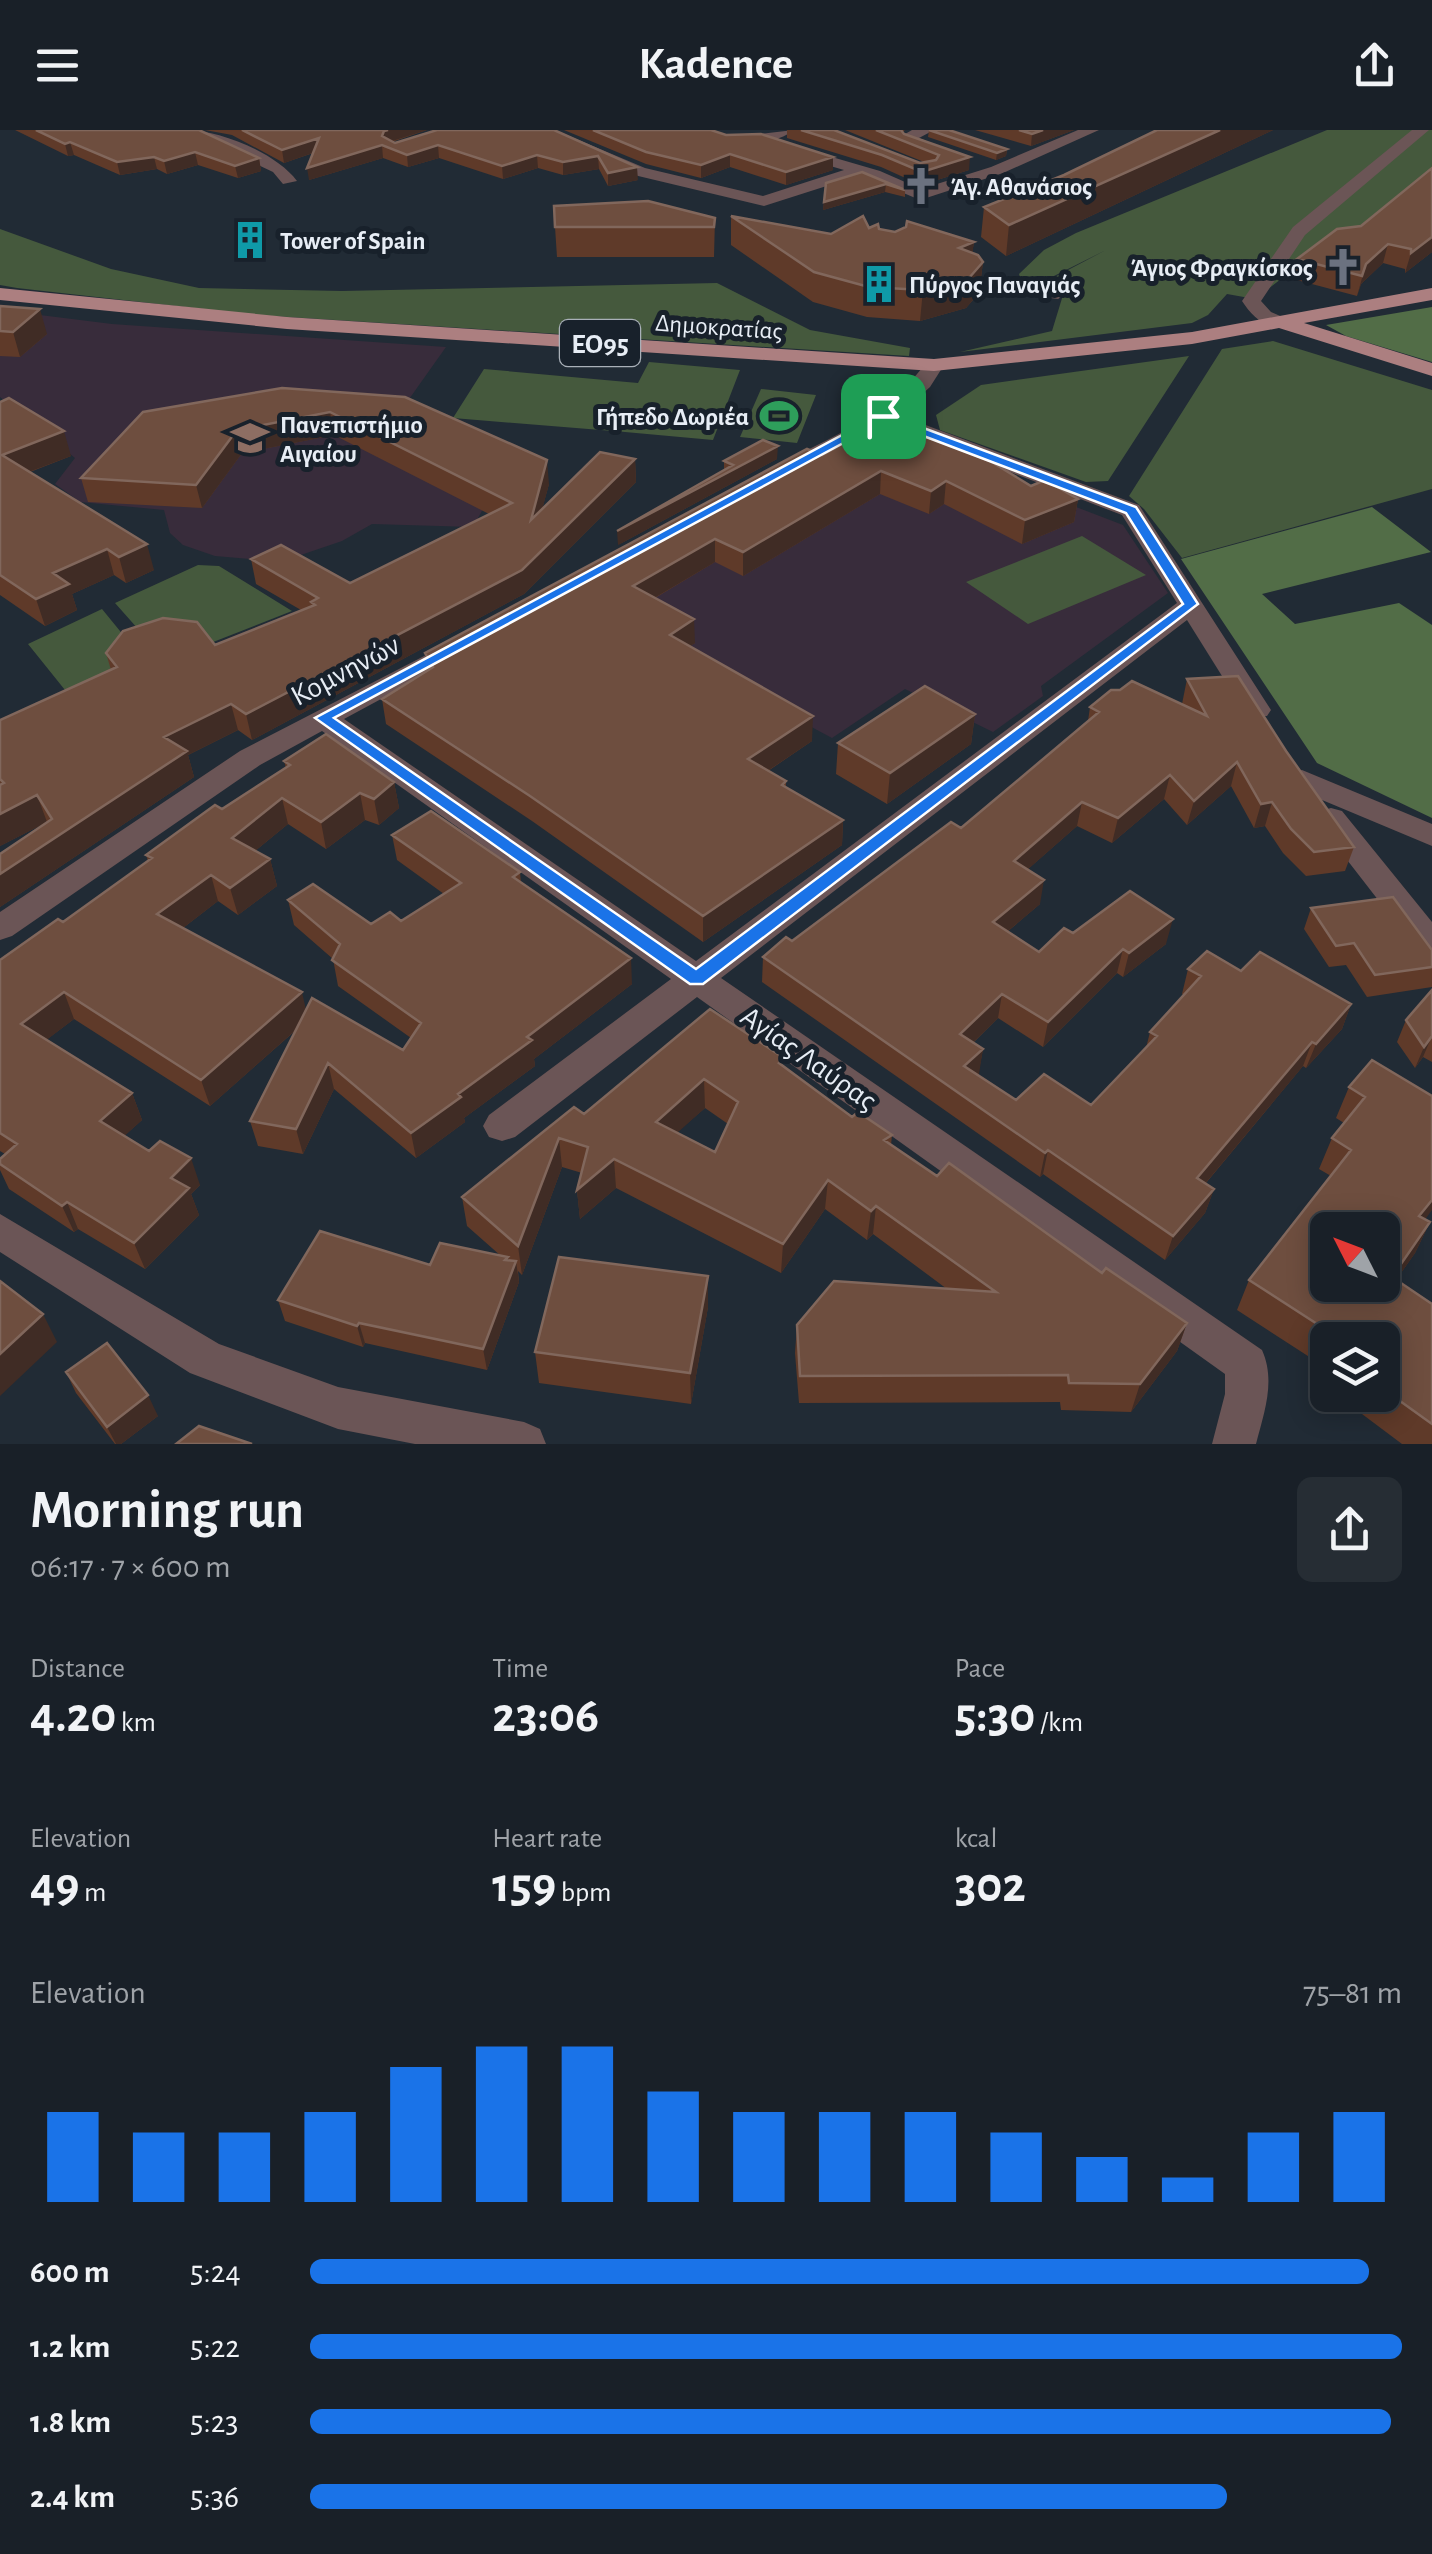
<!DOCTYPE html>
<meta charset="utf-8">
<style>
:root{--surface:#192028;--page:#262d34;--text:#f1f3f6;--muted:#9fa3a8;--line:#373e45;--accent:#1a73e8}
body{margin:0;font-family:"Alegreya Sans",sans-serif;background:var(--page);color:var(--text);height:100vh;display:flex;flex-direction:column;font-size:38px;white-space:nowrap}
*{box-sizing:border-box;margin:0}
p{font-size:32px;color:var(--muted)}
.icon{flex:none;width:55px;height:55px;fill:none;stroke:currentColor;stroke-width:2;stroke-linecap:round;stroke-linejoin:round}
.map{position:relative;height:1314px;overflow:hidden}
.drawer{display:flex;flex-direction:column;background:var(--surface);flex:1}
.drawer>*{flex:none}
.needle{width:65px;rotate:312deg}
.controls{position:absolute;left:1310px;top:1082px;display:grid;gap:20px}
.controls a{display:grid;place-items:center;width:90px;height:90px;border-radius:15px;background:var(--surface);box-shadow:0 5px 25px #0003,0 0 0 2px var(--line);font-size:50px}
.pin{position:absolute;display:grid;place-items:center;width:85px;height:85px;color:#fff;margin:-42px;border-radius:20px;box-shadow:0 5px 15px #0006}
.round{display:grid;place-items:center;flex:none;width:105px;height:105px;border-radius:15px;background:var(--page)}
.head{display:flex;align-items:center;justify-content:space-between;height:170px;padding:0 30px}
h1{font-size:55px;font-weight:700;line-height:75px}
.metrics{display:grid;grid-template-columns:repeat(3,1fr);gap:15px;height:170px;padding:10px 30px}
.metrics div{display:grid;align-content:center}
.metrics b{font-size:50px;font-weight:700}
.metrics small{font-size:28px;font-weight:400}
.metrics p{font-size:28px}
.chart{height:280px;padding:20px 30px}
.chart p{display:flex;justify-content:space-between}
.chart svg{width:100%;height:180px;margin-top:10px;stroke:var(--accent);stroke-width:6}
ul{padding:0 30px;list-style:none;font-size:32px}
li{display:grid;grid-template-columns:160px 120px 1fr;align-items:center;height:75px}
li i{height:25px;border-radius:12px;background:var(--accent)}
header{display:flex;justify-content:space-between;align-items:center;height:130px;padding:0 30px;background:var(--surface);font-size:45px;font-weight:700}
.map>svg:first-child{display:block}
</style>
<header><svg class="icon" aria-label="menu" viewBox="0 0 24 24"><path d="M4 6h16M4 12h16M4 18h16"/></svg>Kadence<svg class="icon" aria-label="share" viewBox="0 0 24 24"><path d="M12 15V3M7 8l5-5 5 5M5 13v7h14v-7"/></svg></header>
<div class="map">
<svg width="1432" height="1314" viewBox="0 0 1432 1314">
<rect width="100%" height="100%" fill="#212b35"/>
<path fill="#382c3b" d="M0 180 112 194 446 217 407 272 508 334 473 397 372 394 342 411 292 428 262 430 215 426 183 415 170 403 164 380 80 372 55 354 75 328 0 267Z
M912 314 1123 395 1168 463 1041 556 1043 566 993 602 905 559 832 608 580 473Z"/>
<path fill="#45593d" d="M1327 0H1432V103L1324 116 1255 169 1227 164 1208 185 1192 193 960 222 1052 201 1063 165 1049 150 1106 120 1046 150 1055 160 1023 157 1019 144 1044 120 1076 103Z
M0 99 111 139 199 158 342 161 717 153 810 200 910 218 909 226 256 185 17 158 0 155Z
M1273 211 1432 260V359L1182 428 1144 379 1129 366 1222 219Z
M1189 226 1108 351 1086 352 940 300 936 285 981 255Z
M649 232 740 240 713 310 614 301 616 296 613 301 453 288 484 239 638 253Z
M761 259 816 265 797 313 740 307Z
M1082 406 1146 445 1028 494 966 452Z
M198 435 219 436 292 481 203 516 154 517 115 473Z
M102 479 138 523 73 570 28 514Z"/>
<path fill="#526d47" d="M1432 177V232L1346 206 1326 195Z
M1372 377 1431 422 1262 464 1295 494 1399 473 1432 495V688L1317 633 1181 429Z"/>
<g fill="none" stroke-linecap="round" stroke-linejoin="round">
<path fill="#6b5556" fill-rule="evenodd" d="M185 0C220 0 276 23 297 51L283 54 273 42Z
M534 0H555L645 38 763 66 844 40 789 24V18L794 16 880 41 921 59 991 37 1078 0H1099L1003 43 920 70 861 45 764 76 634 45Z
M689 0 742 6 794 0C767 20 716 20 689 0Z
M912 0H934L919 8 950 21 942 26 904 13 900 7Z
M1412 0H1429L1305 105 1261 171 1271 182 1285 188V196C1265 200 1252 186 1242 171L1293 97Z
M987 149 1058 157 1067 163 1058 169 980 159 978 155Z
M934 229 944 235 930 257 899 285 1139 375 1271 580 1267 586H1247L1187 490 721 848 1262 1220C1276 1251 1264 1283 1256 1314H1212L1225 1264V1244L697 867 515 1007 502 1011 489 1007 483 996 489 985 671 849 322 601 260 635 12 806 0 810V782L240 621 461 507 470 509 474 515 470 521 344 589 696 831 1177 473 1122 385 885 294 791 346H775L772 341 775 336C830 308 891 284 927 231Z
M1302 640 1432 694V716L1291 657 1287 650 1291 643Z
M1331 678 1342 681 1432 792V827L1420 824 1320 695 1316 688 1320 681Z
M0 1084 219 1214 338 1257 524 1292 540 1299 546 1314H415L338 1299 190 1243 0 1122Z"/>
<path fill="#ac7f80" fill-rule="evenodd" d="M0 158 287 187 934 229 1192 202 1432 158V170L1304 193 1432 233V246L1279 198 1192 214 934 241 287 199 0 170Z"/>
</g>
<path fill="#5f3a29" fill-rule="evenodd" d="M15 0H199L259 28 261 41 238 48 198 35 167 44 157 39 120 45 74 25 68 26Z
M205 0H427L392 12 395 13 554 0 638 50 608 56 599 39 563 45 538 38 503 49 439 28 408 37 383 28 309 50 313 23 284 33 232 5Z
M564 0H711L833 40 786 55 730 37 701 48 646 34Z
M787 0H834L920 33 924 32 845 0H905L902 2 904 4 969 40 921 55 881 37 787 8Z
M929 0 1007 19 1006 26 996 30 928 7Z
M975 0H1074L1031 16Z
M1157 0H1273L1006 126 981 107 984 77 1064 45Z
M862 42 905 60V67L885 62 823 80 824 72Z
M731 86 831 104 869 98 974 112 972 123 983 132 979 163 966 178 920 191 867 187 813 172 731 115Z
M715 88 714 127H557L555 97Z
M1361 96 1432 122 1405 143V139L1383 133 1361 154 1357 166 1293 149 1297 129Z
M0 176 47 204 20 227 0 226Z
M282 258 549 354 542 379 635 329 636 352 524 464 252 610 238 600 188 625 194 647 0 777V724L47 692 0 716V590L111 540 106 523 215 515 301 480 256 454 251 429 350 453 489 384 334 305 242 323 202 378 88 372 81 348Z
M0 272 71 326 30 342 154 440 126 453 114 445 72 464 77 480 45 496 0 465Z
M822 325 1031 356 1078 369 1074 392 1022 414 944 374 929 384 880 364 743 446 715 432 655 468 695 513 690 516 812 611 768 641 786 651V657L843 690 842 715 703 812 532 691 386 594 382 569 427 541 425 523Z
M777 329 618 415 724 341V331Z
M1187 549 1286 621 1354 717 1345 741 1306 746 1283 723 1265 696 1254 698 1231 656 1187 695 1164 669 1112 713 1077 696 1028 739 1040 774 1007 802 1039 822 1073 803 1166 814 1123 847 1117 843 1043 917 998 888 973 913 983 919 978 945 1016 970 1091 975 1146 918 1150 902 1184 865 1182 864 1188 839 1241 841 1351 874 1342 899 1306 938 1303 936 1206 1053 1214 1059 1205 1083 1165 1130 1043 1044 1040 1047 762 852 763 827 792 811 961 698 1088 591 1090 577 1182 574Z
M975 584 971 614 887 674 836 644 838 613Z
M284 631 394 652 399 678 379 695 365 690 326 719 288 694 255 721 270 729 277 756 238 785 218 771 183 798 306 879 403 920 411 908 338 856 333 829 294 795 288 770 371 794 401 791 444 764 397 730 392 705 520 742 521 753 632 854 534 929 535 936 464 988 465 992 416 1028 334 959 303 1024 258 1016 250 991 296 900 210 976 74 889 46 910 132 963 142 990 124 1006 200 1055 191 1064 199 1085 145 1139 78 1099 74 1102 9 1059 0 1040V1029L5 1024 0 1021V830L63 792 148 731 146 725 222 679 286 638Z
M1311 778 1432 820V857L1367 867 1346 835 1329 837 1304 799Z
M1432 860V932L1423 927 1415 938 1397 912 1406 890Z
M710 879 784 937 852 987 892 1005 891 1015 937 1046 1187 1193 1177 1221 1131 1282 1061 1280 1060 1272 799 1273 795 1223 797 1195 947 1159 873 1104 867 1110 825 1079 781 1143 616 1058 580 1089 577 1060 582 1043 562 1037 522 1145 518 1141 519 1152 487 1240 365 1213 363 1217 285 1191 278 1170 430 1135 501 1126 467 1096 462 1067 584 984ZM705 978 728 994 715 1022 677 1002Z
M1372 930 1425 1089 1430 1092 1415 1123 1396 1150 1432 1174V1314H1402L1362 1284 1370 1268 1366 1265H1382V1210H1328V1239L1237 1180 1249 1150 1331 1046 1319 1039 1332 1008 1344 993 1336 988 1349 957Z
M708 1146V1177L691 1274 539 1253 535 1222Z
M66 1242 158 1286 121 1314H115L76 1263Z"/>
<path fill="#402c25" d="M388 0H427L386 13 383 18 382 6 384 1Z
M1043 0H1074L1031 16 1032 4Z
M1220 0H1273L1006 126 1009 95Z
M319 8 321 20 284 33 282 20Z
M70 12 74 25 68 26 65 14Z
M382 15 383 28 309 50 307 38Z
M438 15 439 28 408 37 407 25Z
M1007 19 1006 26 996 30 997 23Z
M195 22 198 35 167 44 164 31Z
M730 24V37L701 48V35Z
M537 25 538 38 503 49 502 36Z
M598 26 599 39 563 45V32Z
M154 27 157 39 120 45 117 32Z
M833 27V40L786 55V42Z
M970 27 969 40 921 55 922 42Z
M259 28 261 41 238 48 235 36Z
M637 37 638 50 608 56V43Z
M886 54 885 62 823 80 824 72Z
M1432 107V122L1405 143 1411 123Z
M974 112 970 141 959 118Z
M1388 114 1383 133 1361 154 1357 166 1366 134Z
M983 132 979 163 966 178 920 191 923 160Z
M40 179 47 204 20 227 13 202Z
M330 282 334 305 242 323 202 378 196 355 237 300Z
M64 301 71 326 10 349 2 325Z
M778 316 777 329 618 415 617 401Z
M635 329 636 352 524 464 252 610 246 584Z
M547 330 549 354 533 414 531 390Z
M881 341 880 364 743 446V422Z
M946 351 944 374 929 384 931 361Z
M1078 369 1074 392 1022 414 1025 390Z
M715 409V432L634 480 633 456Z
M147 414 154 440 126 453 119 427Z
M107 419 114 445 72 464 77 480 45 496 36 469 53 443Z
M694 489 695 513 670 529V505Z
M231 574 238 600 188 625 194 647 0 777V744L164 607Z
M975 584 971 614 887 674 890 643Z
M813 586 812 611 748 654V629Z
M1237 632 1231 656 1187 695 1194 671Z
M1170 645 1164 669 1112 713 1118 688Z
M394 652 399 678 379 695 374 669Z
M360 663 365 690 326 719 321 692Z
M37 665 47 692 0 716V684Z
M282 668 288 694 239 734 232 708Z
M1082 672 1077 696 1010 755 1014 731Z
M1272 672 1265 696 1254 698 1261 674Z
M843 690 842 715 703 812V786Z
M270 729 277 756 238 785 230 758Z
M211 745 218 771 166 811 157 784Z
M1044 750 1040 774 989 817 993 792Z
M1173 789 1166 814 1123 847 1129 823Z
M1123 819 1117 843 1043 917 1048 892Z
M631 828 632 854 534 929 535 936 464 988 465 992 416 1028 411 1003 527 907Z
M64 862 74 889 32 921 21 894Z
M302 862 308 889 210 976 201 950Z
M1002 864 998 888 956 929 960 904Z
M1351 874 1342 899 1306 938 1316 914Z
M1432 906 1423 927 1415 938 1424 917Z
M1312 912 1303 936 1189 1073 1197 1048Z
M983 919 979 944 960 961 964 936Z
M328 933 334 959 303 1024 296 999Z
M704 949 705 978 657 1021 656 992Z
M132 963 142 990 111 1018 100 991Z
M559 1008 562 1037 522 1145 518 1116Z
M1048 1020 1043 1044 1040 1047 1045 1023Z
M191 1028 200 1055 191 1064 199 1085 145 1139 134 1113 171 1048Z
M614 1029 616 1058 580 1089 577 1060Z
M828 1050 825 1079 781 1143 783 1114Z
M1214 1059 1205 1083 1165 1130 1173 1106Z
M1432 1070V1080L1405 1117 1419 1086Z
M67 1072 78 1099 74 1102 62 1076Z
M876 1076 873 1104 867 1110 871 1081Z
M1430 1092 1415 1123 1377 1177 1392 1147Z
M508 1127 511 1146 516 1131 519 1152 487 1240 483 1219 505 1130Z
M708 1146V1177L691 1274 690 1243Z
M43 1184 57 1212 0 1266V1224Z
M359 1193 365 1213 363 1217 357 1196Z
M1187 1193 1177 1221 1131 1282 1140 1254Z
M148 1265 158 1286 121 1314H116L107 1297Z"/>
<path fill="#6e4e3f" stroke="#81675c" stroke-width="2.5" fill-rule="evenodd" d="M36 0H199L259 28 235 36 195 22 164 31 154 27 117 32 70 12 65 14Z
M242 0H388L384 1 382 6 395 13 437 0H554L637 37 608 43 598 26 563 32 537 25 502 36 438 15 407 25 382 15 307 38 319 8 282 20Z
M593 0H711L726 5 761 4 833 27 786 42 730 24 701 35 646 22Z
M801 0H834L920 33 936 30 939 25 876 0H901L904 4 970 27 922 42 882 25Z
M929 0H949L1007 19 997 23Z
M1019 0H1043L1032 4Z
M1157 0H1220L1009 95 984 77 1064 45Z
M1432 38V107L1411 123V119L1388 114 1366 134 1362 146 1297 129 1337 99 1361 96Z
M862 42 905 60 886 54 824 72 826 53Z
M648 71 715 88 714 97H555L554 76Z
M731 86 831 104 863 86 869 98 878 94 879 99 895 102 906 97 907 91 974 112 959 118 978 125 983 132 969 148 923 160 869 157 814 142Z
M0 176 40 179 13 202 0 201Z
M282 258 405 267 547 330 531 390 600 322 635 329 522 440 246 584 231 574 164 607 187 621 0 744V724L52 689 37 665 0 684V655L4 653 0 649V590L117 537 106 523 123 501 163 488 197 492 215 515 315 475 311 472 318 468 251 429 281 415 350 453 512 373 330 282 237 300 196 355 81 348 143 282Z
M9 268 64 301 2 325 147 414 119 427 107 419 53 443 69 454 36 469 0 445V272Z
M895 294 990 331 1031 356 1045 350 1078 369 1025 390 946 351 931 361 881 341 743 422 715 409 633 456 694 489 670 505 813 586 748 629 786 651 782 655 843 690 703 786 530 666 382 569 433 537 425 523 807 319 822 325 872 298Z
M763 310 778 316 617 401 733 335 724 331Z
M1238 546 1286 621 1354 717 1314 722 1291 699 1272 672 1261 674 1237 632 1194 671 1170 645 1118 688 1082 672 1014 731 1044 750 993 792 1039 822 1064 798 1073 803 1130 761 1173 789 1129 823 1123 819 1048 892 1002 864 960 904 983 919 964 936 1016 970 1044 944 1091 975 1157 906 1150 902 1201 846 1188 839 1207 821 1241 841 1260 822 1351 874 1316 914 1312 912 1197 1048 1214 1059 1173 1106 1048 1020 1045 1023 763 827 786 807 792 811 951 692 961 698 1099 582 1090 577 1111 560H1120L1132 551 1207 586 1187 549Z
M925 556 975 584 890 643 838 613Z
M326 604 394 652 374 669 360 663 321 692 282 668 232 708 270 729 230 758 211 745 157 784 302 862 201 950 64 862 21 894 132 963 100 991 149 1021 160 1011 191 1028 171 1048 189 1058 134 1113 67 1072 62 1076 0 1034V1029L17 1014 0 1003V830L58 789 63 792 152 728 146 725 215 675 222 679 290 635 284 631Z
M431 681 520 742 513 747 631 828 527 907 532 910 458 964 461 967 411 1003 328 933 296 999 250 991 312 868 403 920 421 893 332 830 340 814 288 770 313 754 371 794 390 782 401 791 461 753 392 705Z
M1393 767 1432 820V837L1375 845 1354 813 1336 816 1311 778Z
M1432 860V906L1424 917 1406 890Z
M710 879 784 928 779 933 852 987 858 982 892 1005 884 1010 937 1046 949 1033 1102 1143 1106 1138 1187 1193 1140 1254 1069 1253 1068 1245 800 1246 797 1195 834 1151 996 1162 876 1076 871 1081 828 1050 783 1114 614 1029 577 1060 588 1017 559 1008 518 1116 462 1067 574 977 584 984ZM704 949 738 972 715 1022 656 992Z
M1372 930 1432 966V1070L1419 1086 1430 1092 1392 1147 1432 1174V1294L1382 1258V1247L1388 1239 1382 1236V1210H1342L1249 1150 1351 1020 1332 1008 1365 967 1349 957ZM1328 1100H1382V1155H1328Z
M320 1101 430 1135 440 1113 508 1127 505 1130 516 1131 483 1219 359 1193 357 1196 278 1170Z
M559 1127 708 1146 690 1243 535 1222Z
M0 1151 43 1184 0 1224Z
M107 1213 148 1265 107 1297 66 1242Z
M199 1296 252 1314H176Z"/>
<path fill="#1a73e8" stroke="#fff" stroke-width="2.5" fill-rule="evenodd" d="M883 283 1136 377 1198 474 703 854H690L315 588ZM884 291 1126 383 1183 474 696 839 334 588Z"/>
<defs>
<g id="church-bare" transform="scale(3)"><path d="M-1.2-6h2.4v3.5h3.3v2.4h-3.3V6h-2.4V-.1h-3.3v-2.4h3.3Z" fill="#6b7280" stroke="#18212b" stroke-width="2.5" paint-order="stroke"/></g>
<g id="building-bare" transform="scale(3)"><path d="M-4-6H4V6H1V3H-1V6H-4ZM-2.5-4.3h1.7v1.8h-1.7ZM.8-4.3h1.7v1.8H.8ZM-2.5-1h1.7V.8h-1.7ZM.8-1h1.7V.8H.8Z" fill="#0f9aa8" stroke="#18212b" stroke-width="2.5" paint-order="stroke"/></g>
<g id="stadium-bare" transform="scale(3)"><path d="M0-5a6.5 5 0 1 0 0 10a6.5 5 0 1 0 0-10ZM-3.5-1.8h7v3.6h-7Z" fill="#2e9e5b" stroke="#18212b" stroke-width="2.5" paint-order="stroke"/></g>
<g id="university-bare" transform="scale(3)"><path d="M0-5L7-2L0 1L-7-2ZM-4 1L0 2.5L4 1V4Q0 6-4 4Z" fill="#8d6e63" stroke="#18212b" stroke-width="2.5" paint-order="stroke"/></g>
</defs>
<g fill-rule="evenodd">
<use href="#church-bare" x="921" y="56"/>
<use href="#building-bare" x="250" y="110"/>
<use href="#church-bare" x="1343" y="137"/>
<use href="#building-bare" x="879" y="154"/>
<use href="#stadium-bare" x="779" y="286"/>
<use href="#university-bare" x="250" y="308"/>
</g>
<g text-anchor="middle" stroke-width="10" stroke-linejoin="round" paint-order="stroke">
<g font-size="25" font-weight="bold" fill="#e7edf5" stroke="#18212b" text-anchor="start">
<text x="951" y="65">Άγ. Αθανάσιος</text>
<text x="280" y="119">Tower of Spain</text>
<text x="1313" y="146" text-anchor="end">Άγιος Φραγκίσκος</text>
<text x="909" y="163">Πύργος Παναγιάς</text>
<text x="749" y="295" text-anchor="end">Γήπεδο Δωριέα</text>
<text x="280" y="303">Πανεπιστήμιο<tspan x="280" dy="29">Αιγαίου</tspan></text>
</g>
<g font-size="25" fill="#e7edf5" stroke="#18212b">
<text transform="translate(719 196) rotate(4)" y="9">Δημοκρατίας</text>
</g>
<rect fill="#18212b" stroke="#a9b0b8" stroke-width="2.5" x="560" y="190" width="80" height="46" rx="8"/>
<g font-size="28" font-weight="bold" fill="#e7edf5">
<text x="600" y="223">ΕΟ95</text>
</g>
<g font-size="30" fill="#e7edf5" stroke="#18212b">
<text transform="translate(345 540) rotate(-28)" y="10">Κομνηνών</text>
<text transform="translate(809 928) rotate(35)" y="10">Αγίας Λαύρας</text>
</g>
</g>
</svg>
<div class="controls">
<a><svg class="needle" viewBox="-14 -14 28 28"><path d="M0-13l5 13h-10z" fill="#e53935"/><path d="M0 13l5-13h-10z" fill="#9fa3a8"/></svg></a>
<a><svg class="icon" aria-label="layers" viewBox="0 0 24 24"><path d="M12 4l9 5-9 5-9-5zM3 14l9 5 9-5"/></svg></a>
</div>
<div class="pin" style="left:883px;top:286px;background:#1e9e55"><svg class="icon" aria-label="arrive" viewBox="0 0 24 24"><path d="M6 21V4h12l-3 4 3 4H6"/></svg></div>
</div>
<section class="drawer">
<div class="head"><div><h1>Morning run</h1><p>06:17 · 7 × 600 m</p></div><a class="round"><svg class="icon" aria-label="share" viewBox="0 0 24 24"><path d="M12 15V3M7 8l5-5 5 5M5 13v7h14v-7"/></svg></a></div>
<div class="metrics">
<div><p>Distance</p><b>4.20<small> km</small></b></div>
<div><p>Time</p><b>23:06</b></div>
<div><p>Pace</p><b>5:30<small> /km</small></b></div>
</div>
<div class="metrics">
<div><p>Elevation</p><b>49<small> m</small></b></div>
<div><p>Heart rate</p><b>159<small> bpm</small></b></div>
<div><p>kcal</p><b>302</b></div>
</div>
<div class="chart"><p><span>Elevation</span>75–81 m</p>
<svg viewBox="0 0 160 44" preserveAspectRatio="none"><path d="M5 44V22M15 44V27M25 44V27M35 44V22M45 44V11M55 44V6M65 44V6M75 44V17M85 44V22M95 44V22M105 44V22M115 44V27M125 44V33M135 44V38M145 44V27M155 44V22"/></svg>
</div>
<ul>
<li><b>600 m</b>5:24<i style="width:97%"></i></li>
<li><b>1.2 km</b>5:22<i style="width:100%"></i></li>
<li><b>1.8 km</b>5:23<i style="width:99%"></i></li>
<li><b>2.4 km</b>5:36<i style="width:84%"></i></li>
</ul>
</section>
